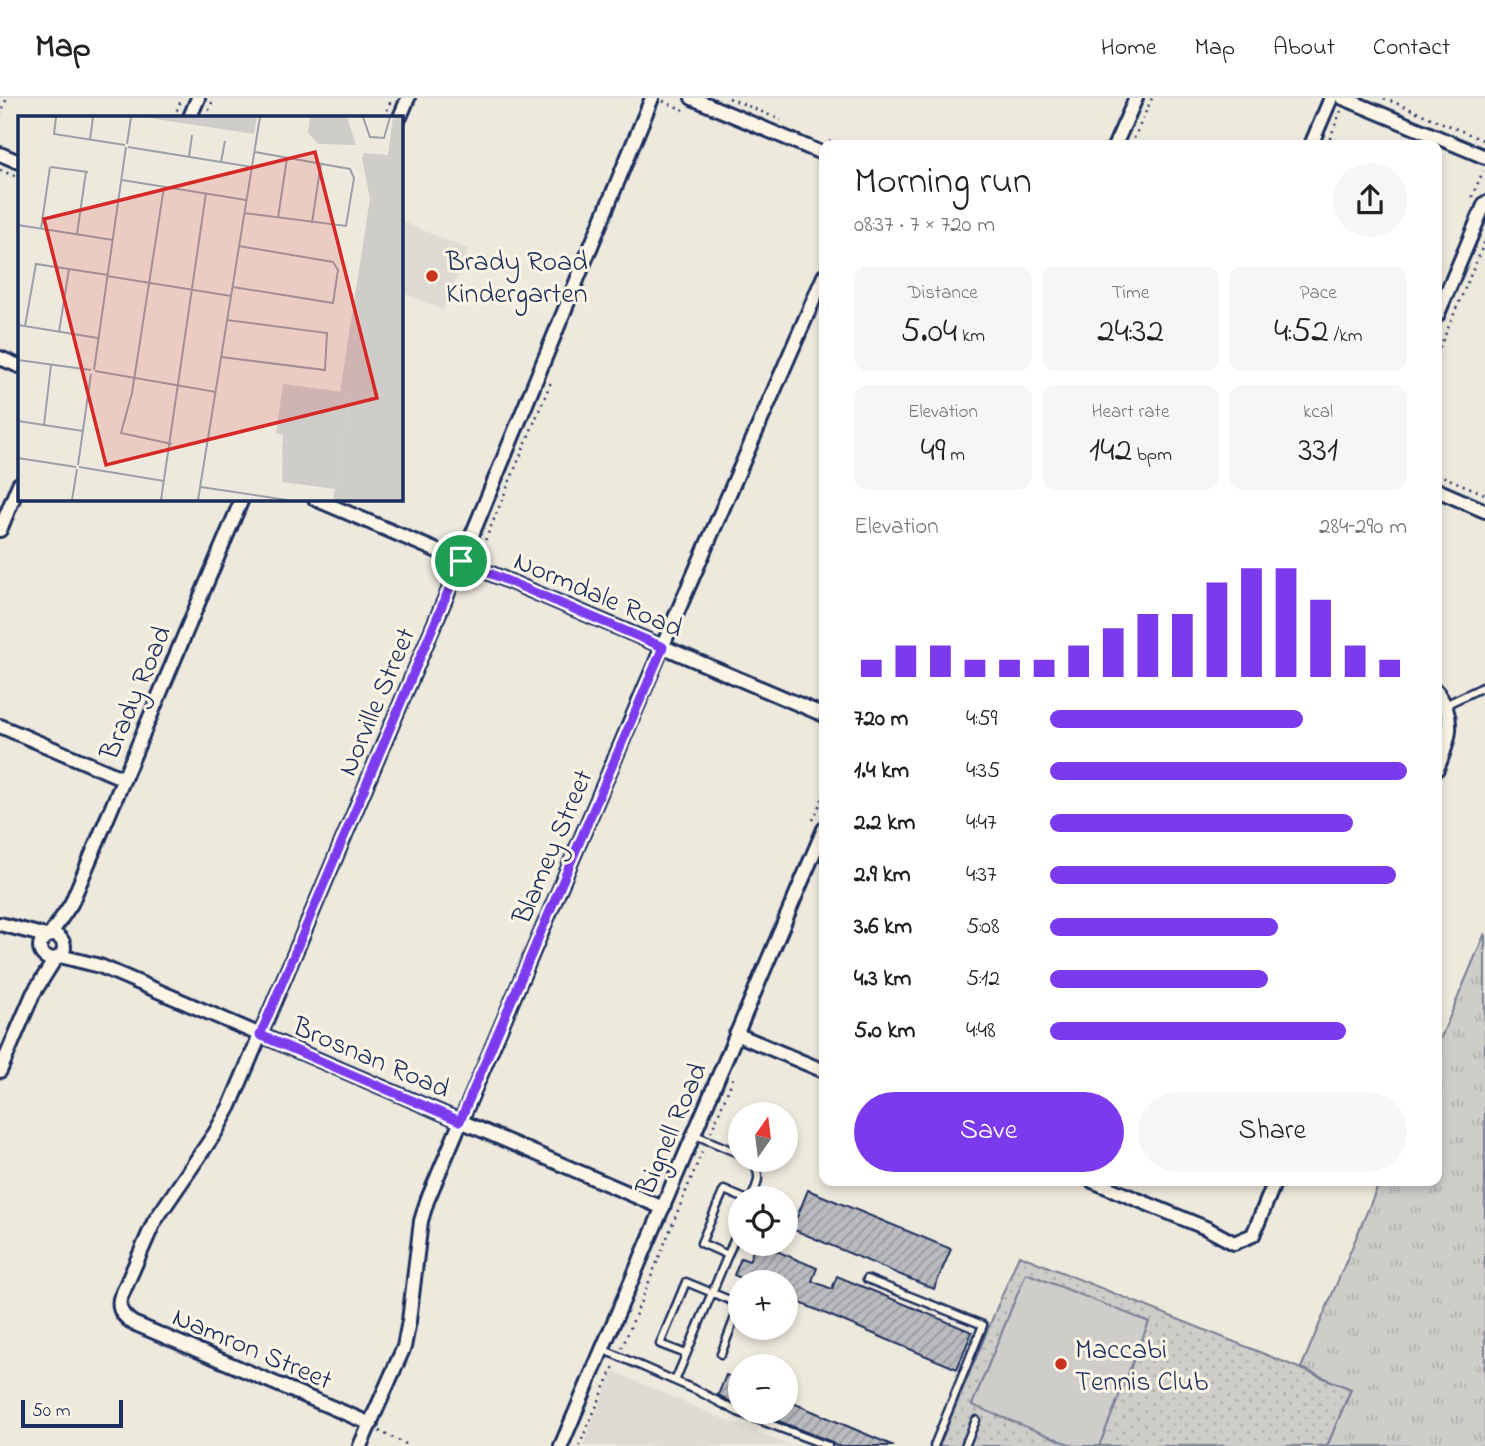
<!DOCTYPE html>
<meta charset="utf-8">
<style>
:root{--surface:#fff;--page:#f6f6f6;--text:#222;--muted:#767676;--line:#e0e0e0;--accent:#7c3aed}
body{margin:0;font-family:"Indie Flower",sans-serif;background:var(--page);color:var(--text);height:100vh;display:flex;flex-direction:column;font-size:26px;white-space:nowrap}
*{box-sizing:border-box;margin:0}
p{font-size:23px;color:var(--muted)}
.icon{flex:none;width:38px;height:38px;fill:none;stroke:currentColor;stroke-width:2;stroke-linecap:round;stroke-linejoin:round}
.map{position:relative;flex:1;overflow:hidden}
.sheet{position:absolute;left:819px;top:42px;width:623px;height:1046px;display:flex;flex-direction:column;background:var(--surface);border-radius:14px;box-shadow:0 4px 10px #0003}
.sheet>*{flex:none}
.needle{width:46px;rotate:14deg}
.fabs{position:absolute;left:728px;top:1004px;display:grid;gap:14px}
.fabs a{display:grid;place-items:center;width:70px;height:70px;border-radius:50%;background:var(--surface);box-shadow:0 4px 10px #0003;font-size:35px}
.scale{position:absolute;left:21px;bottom:18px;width:102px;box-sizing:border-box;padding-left:7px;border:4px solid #1b2f5e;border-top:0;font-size:19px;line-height:24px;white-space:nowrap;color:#1b2f5e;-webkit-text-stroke:5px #fcf5e5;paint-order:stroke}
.pin{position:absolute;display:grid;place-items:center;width:60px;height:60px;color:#fff;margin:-30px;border:4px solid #fff;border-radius:50%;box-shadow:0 2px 7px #0007}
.round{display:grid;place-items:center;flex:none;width:74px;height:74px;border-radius:37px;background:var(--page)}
.summary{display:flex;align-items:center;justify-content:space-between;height:119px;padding:0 35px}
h1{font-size:38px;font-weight:600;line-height:52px}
.metrics{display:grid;grid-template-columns:repeat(3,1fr);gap:10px;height:119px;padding:7px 35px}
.metrics div{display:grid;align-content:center;border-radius:14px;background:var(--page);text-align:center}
.metrics b{font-size:35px;font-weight:600}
.metrics small{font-size:19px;font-weight:400}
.metrics p{font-size:19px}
.chart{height:196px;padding:14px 35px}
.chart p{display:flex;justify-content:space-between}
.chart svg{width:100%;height:126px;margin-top:7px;stroke:var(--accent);stroke-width:6}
.primary-button{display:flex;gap:14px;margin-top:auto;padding:14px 35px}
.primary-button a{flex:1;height:80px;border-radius:42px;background:var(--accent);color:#fff;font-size:28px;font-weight:600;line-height:80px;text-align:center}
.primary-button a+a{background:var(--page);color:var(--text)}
ul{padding:0 35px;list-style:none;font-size:23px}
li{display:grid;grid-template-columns:112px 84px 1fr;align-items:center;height:52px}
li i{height:18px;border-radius:9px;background:var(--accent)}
header{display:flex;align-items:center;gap:42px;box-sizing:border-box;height:98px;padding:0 35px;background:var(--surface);border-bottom:2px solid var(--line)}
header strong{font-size:33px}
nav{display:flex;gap:38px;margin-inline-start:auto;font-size:24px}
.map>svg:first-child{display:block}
</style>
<header>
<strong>Map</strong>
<nav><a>Home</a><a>Map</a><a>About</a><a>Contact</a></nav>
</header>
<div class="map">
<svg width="1485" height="1348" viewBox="0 0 1485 1348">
<defs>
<pattern id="grass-tufts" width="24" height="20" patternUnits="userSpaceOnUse" patternTransform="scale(1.75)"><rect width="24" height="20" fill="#cfcdca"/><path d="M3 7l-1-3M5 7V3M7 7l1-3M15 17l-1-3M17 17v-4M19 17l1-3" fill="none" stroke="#b1b0b0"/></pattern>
<pattern id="park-dots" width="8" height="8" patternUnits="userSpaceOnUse" patternTransform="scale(1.75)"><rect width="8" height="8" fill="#cfcdca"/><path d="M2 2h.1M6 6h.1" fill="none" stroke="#b1b0b0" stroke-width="1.8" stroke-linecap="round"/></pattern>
<pattern id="building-hatch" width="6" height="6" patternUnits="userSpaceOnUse" patternTransform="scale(1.75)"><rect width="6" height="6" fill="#babbbe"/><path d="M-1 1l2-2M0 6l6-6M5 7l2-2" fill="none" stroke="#96989e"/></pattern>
</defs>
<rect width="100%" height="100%" fill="#eee9dd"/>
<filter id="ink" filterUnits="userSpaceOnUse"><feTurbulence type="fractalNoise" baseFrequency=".0143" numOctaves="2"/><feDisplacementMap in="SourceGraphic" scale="14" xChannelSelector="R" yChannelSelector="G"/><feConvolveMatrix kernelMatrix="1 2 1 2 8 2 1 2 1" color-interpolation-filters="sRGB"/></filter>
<g filter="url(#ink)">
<path fill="#dedbd4" d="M401 123 468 151 443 212 401 194Z
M613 1273 695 1309 791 1348H582Z"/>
<path fill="url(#grass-tufts)" stroke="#757e94" stroke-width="2" d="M1485 835V1348H1327L1351 1291 1301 1270 1380 1083H1437V949Z"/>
<path fill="url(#park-dots)" stroke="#757e94" stroke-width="2" d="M1019 1157 1351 1291 1327 1348H939Z"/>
<path fill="#cfcdca" stroke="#757e94" stroke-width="2" d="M1026 1175 1149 1224 1099 1348H1074L972 1307Z"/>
<path fill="url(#building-hatch)" stroke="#1b2f5e" stroke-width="2" d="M808 1092 951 1151 934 1191 792 1131Z
M756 1146H760L817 1170 812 1183 832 1191 837 1178 972 1234 957 1271 786 1199V1185H752L734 1177 741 1160 749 1163Z
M726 1277 740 1283V1309L718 1297Z
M786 1302 894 1348H836L830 1343 755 1314H786Z"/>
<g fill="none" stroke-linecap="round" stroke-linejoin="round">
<g stroke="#1b2f5e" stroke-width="11">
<path id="service" d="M1445 607 1485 588
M693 1036 740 1056
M750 1062C763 1075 758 1086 751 1101
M728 1157 701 1145 724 1092 745 1101
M867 1181 983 1227 934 1348
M602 1251 698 1293 738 1314 828 1348
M686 1256 660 1246 686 1184 732 1203 737 1214 721 1256
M675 1283 740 1128
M965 1348 976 1322"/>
</g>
<g stroke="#1b2f5e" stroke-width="18">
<path id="minor" d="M692 0 824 56
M1343 0 1485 59
M190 19 198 0
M400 19 408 0
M1115 47 1136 0
M1311 47 1331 0
M0 56 19 64
M1437 218 1485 105
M0 260 19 268
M1437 392 1485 413
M315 401 824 617
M0 432 19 386
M1437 594C1457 621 1449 643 1437 671
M0 628 124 681
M0 826 46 838
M40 849a12 12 0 1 1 24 0a12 12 0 1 1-24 0Z
M50 837 71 806 242 401
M60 858 100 868 663 1110
M736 936 824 973
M0 973 33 896 55 861
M1092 1083 1206 1130 1234 1145 1253 1137 1275 1083
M371 1326 133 1225C123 1218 118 1212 120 1201L154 1124 215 1035 230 1008 465 454 652 0
M360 1348 404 1249 409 1223 421 1123 427 1103 667 538 824 178
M561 1348 824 731"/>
</g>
<path stroke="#1b2f5e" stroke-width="2.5" stroke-dasharray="2 5" stroke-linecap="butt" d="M729 0 781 22
M1384 0 1485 43
M663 3 686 13
M0 17 7 0
M174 19 182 0
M206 19 214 0
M384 19 392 0
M829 43 840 47
M1131 47 1152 0
M1327 47 1341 13
M0 72 19 80
M1472 99 1483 73
M1437 256 1485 143
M1437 376 1485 396
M480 455 551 284
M813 722 824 697
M711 1034 734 978
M622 1250 704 1049
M379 1333 410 1348
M579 1348 615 1266"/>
<use href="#service" stroke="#fcf5e5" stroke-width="6"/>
<use href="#minor" stroke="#fcf5e5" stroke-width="12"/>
</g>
</g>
<g fill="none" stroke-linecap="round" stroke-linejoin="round" filter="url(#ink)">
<g stroke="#fff" stroke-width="14">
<path id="route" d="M461 463 663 549 460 1023 260 937Z"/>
</g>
<use href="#route" stroke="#7c3aed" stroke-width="9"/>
</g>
<g fill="#c8321e" stroke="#fcf5e5" stroke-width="2.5">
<circle cx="432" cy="178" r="7"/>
<circle cx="1061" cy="1266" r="7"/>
</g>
<g text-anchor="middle" stroke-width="6" stroke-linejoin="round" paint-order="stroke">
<g font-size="28" fill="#1b2f5e" stroke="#fcf5e5" text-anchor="start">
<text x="446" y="172">Brady Road<tspan x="446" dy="32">Kindergarten</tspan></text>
<text x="1075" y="1260">Maccabi<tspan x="1075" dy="32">Tennis Club</tspan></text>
</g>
<g font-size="28" fill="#1b2f5e" stroke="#fcf5e5">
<text transform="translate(599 495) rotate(23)" y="10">Normdale Road</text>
<text transform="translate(134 594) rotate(-67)" y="10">Brady Road</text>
<text transform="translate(375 603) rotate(-67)" y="10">Norville Street</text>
<text transform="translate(551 748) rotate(-67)" y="10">Blamey Street</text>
<text transform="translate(372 958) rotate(23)" y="10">Brosnan Road</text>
<text transform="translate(670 1030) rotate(-67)" y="10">Bignell Road</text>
<text transform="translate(253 1249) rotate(23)" y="10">Namron Street</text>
</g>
</g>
<g transform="translate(18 18)">
<rect width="385" height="385" fill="#eee9dd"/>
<path d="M375 1H385V384H315L332 278 322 276 352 83 344 42 346 37 370 39Z" fill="#cfcdca"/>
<path d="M125 1H239L236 18ZM265 268 332 277 317 373 264 366 265 319 258 317Z" fill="#cfcdca"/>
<path d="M292 1H329L338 29 300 28 290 17ZM267 271 292 274 288 301 263 298ZM264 334a27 27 0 1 1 54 0a27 27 0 1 1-54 0Z" fill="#cfcdca"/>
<path fill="none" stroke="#9a9faa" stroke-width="2" d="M38 1 36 18 107 29M345 1 352 21 366 22 372 1M72 24 75 1M109 28 113 1M110 31 234 51M171 41 174 19M203 46 207 25M33 51 70 56M104 64 228 84M146 71 114 277 103 317 154 328M226 97 328 110 336 62 332 53 237 36M260 102 269 42M294 107 303 47M0 109 95 124M23 113 32 51M59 118 68 56M89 160 213 180M215 171 315 187 320 154 315 146 221 130M0 209 80 222M7 210 18 148 90 159M41 216 51 153M203 241 307 254 309 217 209 204M0 244 73 254M76 254 108 31M77 255 198 276M0 305 65 315M26 309 33 249M0 342 58 351M60 349 73 258M61 351 146 365M183 371 269 384M54 384 59 353M143 384 188 77M180 384 242 1"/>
<path fill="#d62828" fill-opacity="0.15" stroke="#d62828" stroke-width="3.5" d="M297 36 359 282 88 349 26 103Z"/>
<rect width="385" height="385" fill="none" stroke="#1b2f5e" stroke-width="3.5"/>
</g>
</svg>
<div class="fabs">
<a><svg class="needle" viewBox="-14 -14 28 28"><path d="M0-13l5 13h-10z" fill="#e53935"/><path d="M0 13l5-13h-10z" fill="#767676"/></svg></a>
<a><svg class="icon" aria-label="locate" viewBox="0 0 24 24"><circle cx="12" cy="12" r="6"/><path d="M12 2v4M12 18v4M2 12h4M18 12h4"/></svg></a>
<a>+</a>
<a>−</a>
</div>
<div class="scale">50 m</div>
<div class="pin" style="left:461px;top:463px;background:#1e9e55"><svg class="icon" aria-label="arrive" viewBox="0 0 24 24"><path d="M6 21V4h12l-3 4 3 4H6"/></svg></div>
<section class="sheet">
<div class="summary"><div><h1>Morning run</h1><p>08:37 · 7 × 720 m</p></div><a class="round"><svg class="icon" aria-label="share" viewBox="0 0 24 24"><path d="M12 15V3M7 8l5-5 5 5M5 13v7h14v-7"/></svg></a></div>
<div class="metrics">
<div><p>Distance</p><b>5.04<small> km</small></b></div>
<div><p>Time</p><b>24:32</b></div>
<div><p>Pace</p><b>4:52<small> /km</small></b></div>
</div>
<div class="metrics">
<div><p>Elevation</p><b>49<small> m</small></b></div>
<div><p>Heart rate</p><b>142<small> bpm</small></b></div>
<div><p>kcal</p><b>331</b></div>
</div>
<div class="chart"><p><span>Elevation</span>284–290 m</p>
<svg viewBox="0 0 160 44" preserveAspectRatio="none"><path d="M5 44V38M15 44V33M25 44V33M35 44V38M45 44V38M55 44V38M65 44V33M75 44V27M85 44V22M95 44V22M105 44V11M115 44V6M125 44V6M135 44V17M145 44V33M155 44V38"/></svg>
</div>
<ul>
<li><b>720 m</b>4:59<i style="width:71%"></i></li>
<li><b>1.4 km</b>4:35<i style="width:100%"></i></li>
<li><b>2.2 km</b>4:47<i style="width:85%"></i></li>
<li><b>2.9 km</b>4:37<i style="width:97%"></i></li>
<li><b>3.6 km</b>5:08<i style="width:64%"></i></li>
<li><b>4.3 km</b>5:12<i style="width:61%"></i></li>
<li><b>5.0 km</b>4:48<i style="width:83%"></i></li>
</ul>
<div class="primary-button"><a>Save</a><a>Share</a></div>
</section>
</div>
